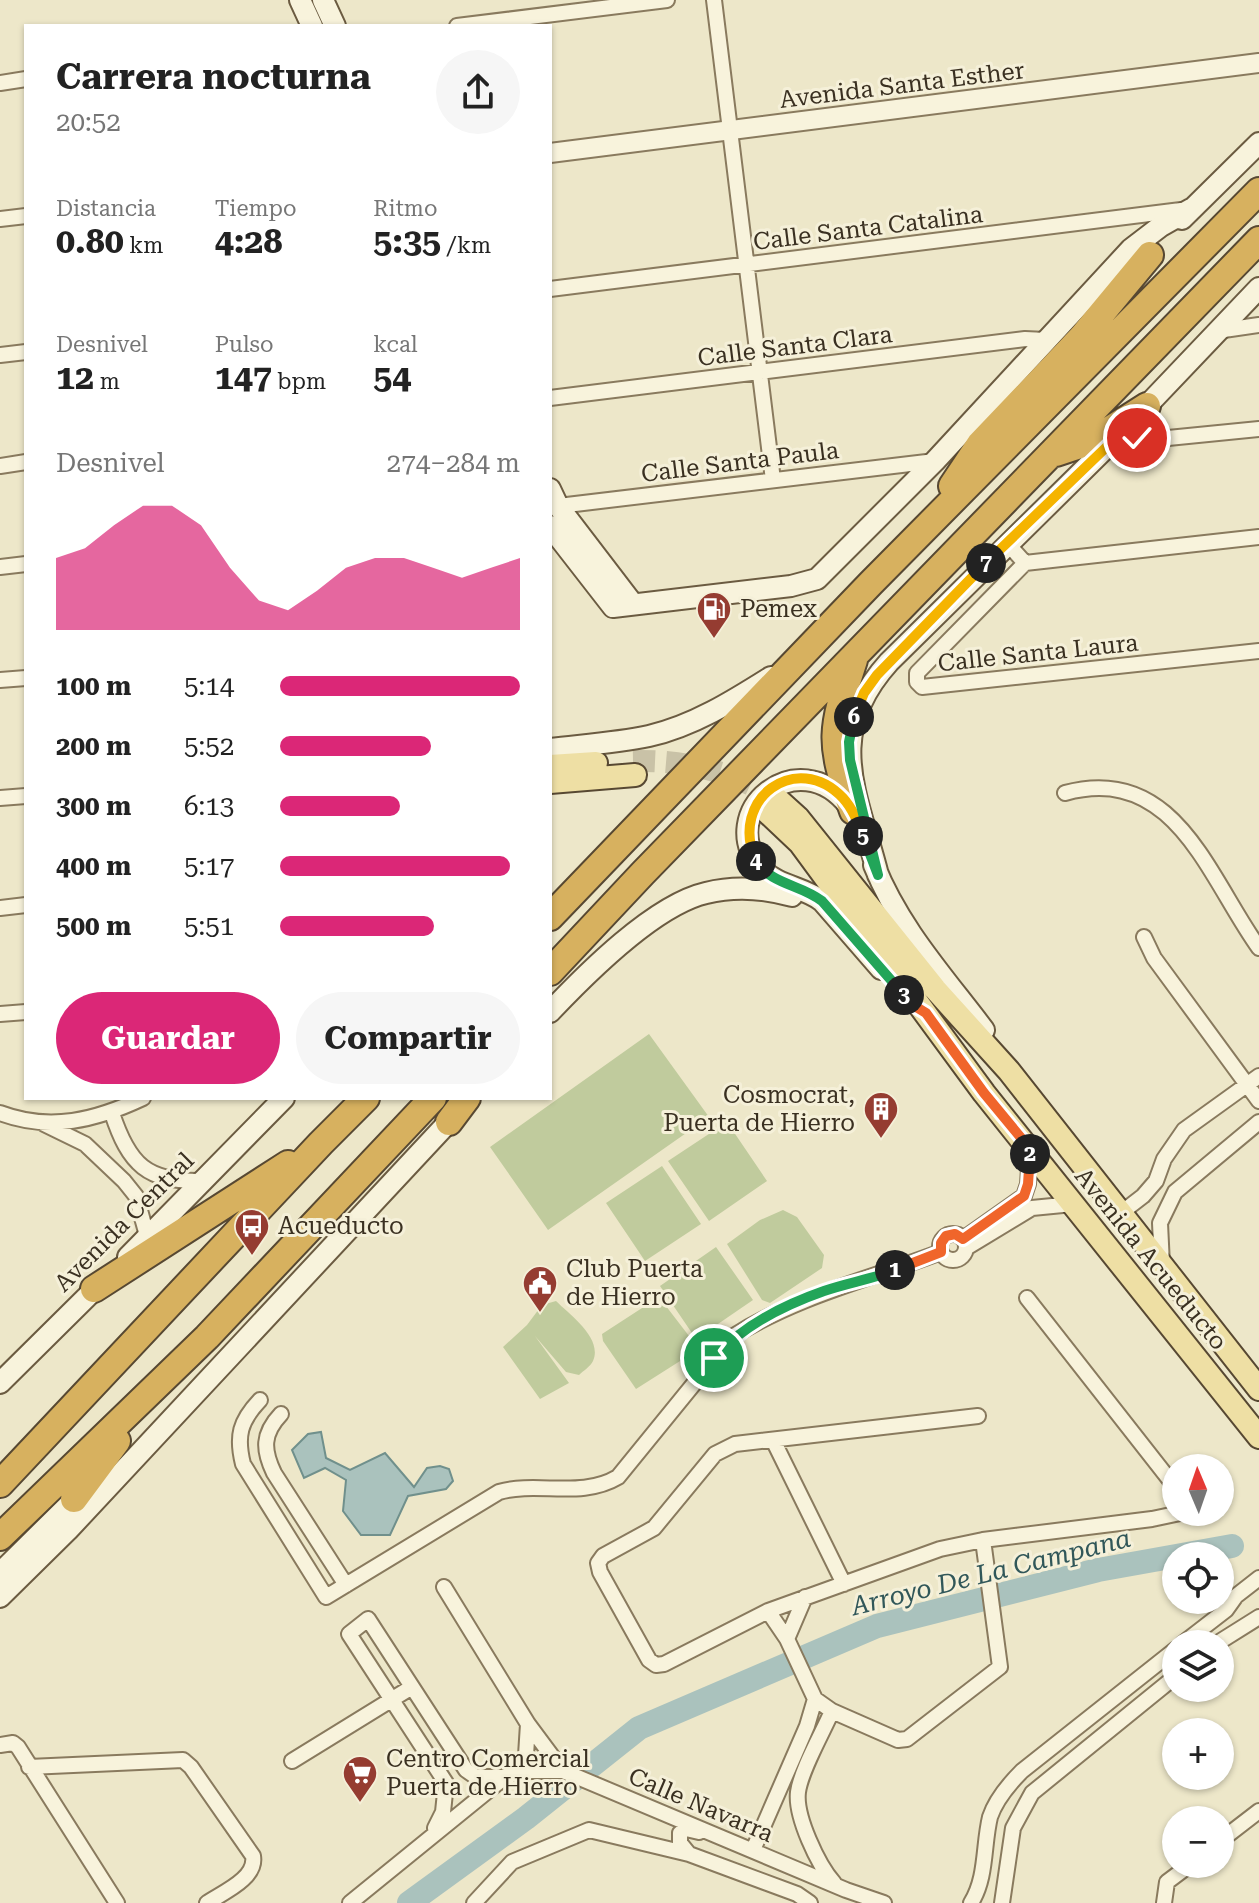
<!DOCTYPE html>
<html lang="es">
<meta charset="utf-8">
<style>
:root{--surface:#fff;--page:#f6f6f6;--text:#222;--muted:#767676;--accent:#db2777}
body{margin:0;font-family:"Roboto Serif",serif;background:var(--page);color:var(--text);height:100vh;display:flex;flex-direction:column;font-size:30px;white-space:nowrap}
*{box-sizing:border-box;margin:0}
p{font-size:26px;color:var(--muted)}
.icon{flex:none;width:44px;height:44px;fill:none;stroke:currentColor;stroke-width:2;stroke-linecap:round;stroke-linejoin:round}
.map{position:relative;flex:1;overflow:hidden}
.drawer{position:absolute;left:24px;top:24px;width:528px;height:1076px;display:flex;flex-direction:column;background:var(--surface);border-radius:0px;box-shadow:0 2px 6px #0004}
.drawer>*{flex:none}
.needle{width:52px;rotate:358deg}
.controls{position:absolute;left:1162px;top:1454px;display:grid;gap:16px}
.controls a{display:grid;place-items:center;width:72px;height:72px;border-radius:50%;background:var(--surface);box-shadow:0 2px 6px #0004;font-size:40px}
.pin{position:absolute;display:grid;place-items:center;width:68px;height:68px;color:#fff;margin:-34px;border:4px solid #fff;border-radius:50%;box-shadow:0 2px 8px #0007}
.km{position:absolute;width:40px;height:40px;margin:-20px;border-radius:50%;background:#222;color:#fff;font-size:22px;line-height:40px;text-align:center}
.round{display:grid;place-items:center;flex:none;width:84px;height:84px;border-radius:42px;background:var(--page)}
.summary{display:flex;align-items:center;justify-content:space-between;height:136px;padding:0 32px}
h1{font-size:36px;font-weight:700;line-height:60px}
.figures{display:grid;grid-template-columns:repeat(3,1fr);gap:12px;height:136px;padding:8px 32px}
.figures div{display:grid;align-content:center}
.figures b{font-size:34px;font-weight:700}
.figures small{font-size:22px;font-weight:400}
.figures p{font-size:22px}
.chart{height:224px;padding:16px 32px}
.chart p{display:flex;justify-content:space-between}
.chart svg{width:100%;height:144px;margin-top:8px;fill:var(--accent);opacity:.7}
.primary-button{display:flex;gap:16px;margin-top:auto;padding:16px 32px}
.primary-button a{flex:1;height:92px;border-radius:48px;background:var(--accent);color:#fff;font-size:32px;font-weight:700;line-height:92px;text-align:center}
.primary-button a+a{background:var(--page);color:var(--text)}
ul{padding:0 32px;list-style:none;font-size:26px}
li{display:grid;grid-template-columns:128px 96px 1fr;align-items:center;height:60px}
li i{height:20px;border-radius:10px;background:var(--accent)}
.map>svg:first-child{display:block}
</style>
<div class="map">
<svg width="1259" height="1903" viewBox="0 0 1259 1903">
<rect width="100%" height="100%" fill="#ede7c9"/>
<path fill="#c0cb9d" d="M649 1034 709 1117 548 1230 490 1147Z
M727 1122 767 1181 709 1221 668 1161Z
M662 1166 701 1224 645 1261 606 1203Z
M783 1210 797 1217 824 1255 822 1268 770 1303 762 1300 727 1244 760 1220Z
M716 1247 753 1300 696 1339 660 1286Z
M659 1297 699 1349 636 1389 603 1341 602 1334Z
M556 1301C570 1315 603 1338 593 1361 591 1366 583 1371 579 1375L566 1372 535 1336 569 1383 540 1399 503 1347 527 1325 542 1305Z"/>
<path fill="#aac2bd" stroke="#70908c" stroke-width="2" d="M321 1432 326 1458 350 1470 385 1453 414 1487 427 1468 440 1466 449 1469 453 1481 446 1489 408 1496 390 1535H361L343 1511 346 1480 325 1468 304 1478 292 1450 308 1434Z"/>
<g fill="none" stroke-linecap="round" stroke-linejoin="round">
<path stroke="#aac2bd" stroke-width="24" d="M409 1903 526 1818 639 1728 877 1626 1098 1570 1232 1546"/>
<path stroke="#c9c2a7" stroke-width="22" stroke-dasharray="22 11" stroke-linecap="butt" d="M633 761C687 760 731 771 777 799"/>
<g stroke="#897a5e" stroke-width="18">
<path id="minor" d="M714 0 773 480
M457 26 667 0
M0 83 26 79
M0 219 26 216
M550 289 1181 210
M1217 331 1259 325
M0 355 26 352
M550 398 1025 339 1046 340
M1121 433 1148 440 1259 429
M0 466 26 462
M550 507 935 461
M1007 543 1025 563 917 673V682L922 687 1259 651
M1025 563 1259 537
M0 567 26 564
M0 680 26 678
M1065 793C1175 763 1208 877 1259 948
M0 798 26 796
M0 908 26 905
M1144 937 1154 958 1259 1101
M0 1014 26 1012
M0 1113C50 1132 96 1120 143 1098
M112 1113C129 1165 147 1182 202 1181
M44 1124 85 1144 124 1181 136 1196 148 1239
M1121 1213 1143 1196 1156 1181 1164 1159 1184 1130 1259 1076
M940 1247a13 13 0 1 1 26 0a13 13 0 1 1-26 0Z
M963 1239 1024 1196 1028 1184 1030 1151
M966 1248 1032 1208 1073 1204
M1162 1265 1160 1223 1175 1192 1259 1122
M1027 1298 1176 1488
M260 1400C240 1421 236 1436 243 1464L326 1597 499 1492C538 1481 581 1499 618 1477L732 1337C797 1296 870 1279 941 1252
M281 1414C262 1434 263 1450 274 1473L346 1585
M978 1416 735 1444 715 1454 654 1528 603 1556 598 1563 600 1572 649 1660 656 1665 664 1664 768 1611 940 1549 983 1540 1152 1519 1185 1512
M774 1442 844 1584
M444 1587 528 1724 563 1771
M768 1611 787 1639 815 1699 832 1711 898 1740 907 1739 1000 1667 983 1540
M787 1639 805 1597
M1182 1644 1226 1610 1236 1596 1259 1578
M1216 1644 1259 1617
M832 1711C823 1732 801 1770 798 1792 795 1816 818 1865 834 1883
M0 1745 13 1743 18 1747 117 1903
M292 1761 412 1687
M29 1767 183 1760 191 1767 253 1856C257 1878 224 1892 207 1903
M525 1771 528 1724
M435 1828 443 1812 446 1783 349 1634 368 1619 466 1770 476 1777H505
M1220 1841 1259 1811
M753 1850 807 1726 815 1699
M689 1854 680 1843V1833L686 1829 699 1832
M350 1903 505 1777 525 1771H563L846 1890 884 1903
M474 1903 512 1862 589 1830 689 1854 797 1894 810 1903
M971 1903C987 1877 983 1846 990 1817 996 1799 1009 1784 1022 1771L1176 1649
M1002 1903 1013 1828 1032 1793 1176 1676
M1164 1903 1167 1882 1191 1864"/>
</g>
<g stroke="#897a5e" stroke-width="22">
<path id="tertiary" d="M550 153 1259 63"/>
</g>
<g stroke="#6b5b41" stroke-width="24">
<path id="secondary" d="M300 0 312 26
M323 0 335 26
M1182 219 1259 143
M550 489 558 506 633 604
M550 526 613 607 791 586 817 579 935 461 1131 249 1161 226 1191 209
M550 749C583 745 616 743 649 736 693 726 733 701 771 677
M849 806C798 741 713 812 762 869 777 886 804 887 822 901L881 969
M874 865C899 928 944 977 984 1030
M878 875C857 792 823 735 889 662L1121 433 1259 288
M550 1012C586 974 654 905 706 893 734 886 764 888 792 896
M128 1257 284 1098
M0 1383 105 1279
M0 1573 85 1489
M0 1597 68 1530 457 1113"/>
</g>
<g stroke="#574832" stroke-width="26">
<path id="primary" d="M550 766 596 763
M550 782 635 775
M777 799 798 818 935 989 1009 1071 1259 1389
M766 811 800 843 984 1093 1259 1437"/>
</g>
<g stroke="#574832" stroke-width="30">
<path id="motorway" d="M1056 453 1092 441 1147 406
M952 486 980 444 1082 337 1150 255
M853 811C828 740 831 731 854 660
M550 917 871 583 1259 191
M550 972 643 873 1259 240
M449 1122 467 1098
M94 1289 288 1164
M0 1484 321 1143 366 1098
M74 1499 117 1441
M0 1537 207 1337 433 1098"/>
</g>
<use href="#minor" stroke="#f8f3dc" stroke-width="14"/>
<use href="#tertiary" stroke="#f8f3dc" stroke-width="18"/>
<use href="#secondary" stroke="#f8f3dc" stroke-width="20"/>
<use href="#primary" stroke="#eedfa4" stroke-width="22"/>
<use href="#motorway" stroke="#d7b15f" stroke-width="26"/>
</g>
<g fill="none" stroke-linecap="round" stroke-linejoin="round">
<g stroke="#fff" stroke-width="16">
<path id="split-1" d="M714 1358C742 1326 784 1305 824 1291 847 1283 872 1279 895 1270"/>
</g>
<g stroke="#fff" stroke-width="16">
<path id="split-2" d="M895 1270 941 1252V1243L946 1236 955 1234 963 1239 1024 1196 1028 1184 1030 1154"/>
</g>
<g stroke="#fff" stroke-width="16">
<path id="split-3" d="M904 995 913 1005 926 1013 984 1093 1031 1150 1030 1154"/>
</g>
<g stroke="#fff" stroke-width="16">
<path id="split-4" d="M756 861C772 885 800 884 822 901L904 995"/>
</g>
<g stroke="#fff" stroke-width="16">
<path id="split-5" d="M756 861C728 799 797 749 843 798 853 809 858 823 863 836"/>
</g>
<g stroke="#fff" stroke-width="16">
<path id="split-6" d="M854 717 849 742 850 760 878 875 863 836"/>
</g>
<g stroke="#fff" stroke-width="16">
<path id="split-7" d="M854 717 864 693 877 675 986 563"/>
</g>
<g stroke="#fff" stroke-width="16">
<path id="split-8" d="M986 563 1121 433 1137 438"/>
</g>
<use href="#split-1" stroke="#22a559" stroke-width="10"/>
<use href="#split-2" stroke="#f0652b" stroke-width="10"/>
<use href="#split-3" stroke="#f0652b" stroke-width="10"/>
<use href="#split-4" stroke="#22a559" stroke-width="10"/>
<use href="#split-5" stroke="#f5b400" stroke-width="10"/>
<use href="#split-6" stroke="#22a559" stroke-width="10"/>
<use href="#split-7" stroke="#f5b400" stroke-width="10"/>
<use href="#split-8" stroke="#f5b400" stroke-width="10"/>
</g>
<defs>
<g id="fuel-pin" transform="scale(1.8)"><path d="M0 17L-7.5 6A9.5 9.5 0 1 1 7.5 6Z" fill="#953c31" stroke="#f5f0d9"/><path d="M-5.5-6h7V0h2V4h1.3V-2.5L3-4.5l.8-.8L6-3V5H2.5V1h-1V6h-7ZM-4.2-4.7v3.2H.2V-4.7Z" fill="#fff"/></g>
<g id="building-pin" transform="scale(1.8)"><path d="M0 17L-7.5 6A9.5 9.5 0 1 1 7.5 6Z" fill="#953c31" stroke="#f5f0d9"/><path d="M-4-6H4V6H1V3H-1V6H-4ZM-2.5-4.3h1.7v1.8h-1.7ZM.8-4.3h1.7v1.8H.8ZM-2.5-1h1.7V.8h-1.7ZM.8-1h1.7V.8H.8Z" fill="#fff"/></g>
<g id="bus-pin" transform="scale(1.8)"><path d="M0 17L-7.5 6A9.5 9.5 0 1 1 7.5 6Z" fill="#953c31" stroke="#f5f0d9"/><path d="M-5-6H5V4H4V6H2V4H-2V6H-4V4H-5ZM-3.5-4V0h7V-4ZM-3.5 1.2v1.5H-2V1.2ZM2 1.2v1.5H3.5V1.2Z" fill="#fff"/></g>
<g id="civic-pin" transform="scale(1.8)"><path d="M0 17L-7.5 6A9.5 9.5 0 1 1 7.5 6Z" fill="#953c31" stroke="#f5f0d9"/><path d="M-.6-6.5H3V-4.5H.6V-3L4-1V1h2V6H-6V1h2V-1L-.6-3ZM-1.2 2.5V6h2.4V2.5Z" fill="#fff"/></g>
<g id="supermarket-pin" transform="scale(1.8)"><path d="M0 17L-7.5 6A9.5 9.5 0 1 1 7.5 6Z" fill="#953c31" stroke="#f5f0d9"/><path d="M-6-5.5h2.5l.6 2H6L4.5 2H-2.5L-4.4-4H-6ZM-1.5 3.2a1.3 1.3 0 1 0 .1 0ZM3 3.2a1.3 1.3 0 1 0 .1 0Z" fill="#fff"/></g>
</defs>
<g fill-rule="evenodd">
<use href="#fuel-pin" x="714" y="609"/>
<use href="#building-pin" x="881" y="1109"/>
<use href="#bus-pin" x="252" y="1226"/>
<use href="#civic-pin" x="540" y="1283"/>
<use href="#supermarket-pin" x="360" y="1773"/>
</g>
<g text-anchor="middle" stroke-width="6" stroke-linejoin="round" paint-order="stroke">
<g font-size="24" fill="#3a3021" stroke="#f5f0d9">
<text transform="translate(902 85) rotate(-7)" y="8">Avenida Santa Esther</text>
<text transform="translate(868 228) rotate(-7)" y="8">Calle Santa Catalina</text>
<text transform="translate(795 346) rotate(-7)" y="8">Calle Santa Clara</text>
<text transform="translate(740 462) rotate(-7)" y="8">Calle Santa Paula</text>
<text transform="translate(1038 653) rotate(-6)" y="8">Calle Santa Laura</text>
<text transform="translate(124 1222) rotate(-45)" y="8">Avenida Central</text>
<text transform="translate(1151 1259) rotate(51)" y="8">Avenida Acueducto</text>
<text transform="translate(701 1805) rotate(23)" y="8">Calle Navarra</text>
</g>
<g font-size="24" fill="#3a3021" stroke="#f5f0d9" text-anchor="start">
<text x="740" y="617">Pemex</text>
<text x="855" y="1103" text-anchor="end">Cosmocrat,<tspan x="855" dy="28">Puerta de Hierro</tspan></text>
<text x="278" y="1234">Acueducto</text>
<text x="566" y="1277">Club Puerta<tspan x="566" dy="28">de Hierro</tspan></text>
<text x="386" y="1767">Centro Comercial<tspan x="386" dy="28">Puerta de Hierro</tspan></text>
</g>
<g font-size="26" font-style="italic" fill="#315759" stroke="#f5f0d9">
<text transform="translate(991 1572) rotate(-14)" y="9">Arroyo De La Campana</text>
</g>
</g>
</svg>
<div class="controls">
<a><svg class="needle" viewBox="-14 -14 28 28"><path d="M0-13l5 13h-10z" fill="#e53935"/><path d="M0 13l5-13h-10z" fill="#767676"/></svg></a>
<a><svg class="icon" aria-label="locate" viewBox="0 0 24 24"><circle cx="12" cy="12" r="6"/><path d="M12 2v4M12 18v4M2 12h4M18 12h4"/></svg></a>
<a><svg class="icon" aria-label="layers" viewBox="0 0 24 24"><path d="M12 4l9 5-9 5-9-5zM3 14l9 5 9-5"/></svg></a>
<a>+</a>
<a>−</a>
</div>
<div class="pin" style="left:714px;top:1358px;background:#1e9e55"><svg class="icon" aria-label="arrive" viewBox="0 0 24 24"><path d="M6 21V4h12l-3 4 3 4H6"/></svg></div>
<div class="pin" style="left:1137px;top:438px;background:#d93025"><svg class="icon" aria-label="check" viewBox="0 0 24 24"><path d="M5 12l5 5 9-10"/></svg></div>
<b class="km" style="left:895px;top:1270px">1</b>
<b class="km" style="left:1030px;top:1154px">2</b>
<b class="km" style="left:904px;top:995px">3</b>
<b class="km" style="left:756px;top:861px">4</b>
<b class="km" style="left:863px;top:836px">5</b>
<b class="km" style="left:854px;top:717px">6</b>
<b class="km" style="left:986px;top:563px">7</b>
<section class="drawer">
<div class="summary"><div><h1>Carrera nocturna</h1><p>20:52</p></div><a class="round"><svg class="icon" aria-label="share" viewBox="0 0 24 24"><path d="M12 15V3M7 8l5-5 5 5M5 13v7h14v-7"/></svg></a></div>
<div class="figures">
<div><p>Distancia</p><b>0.80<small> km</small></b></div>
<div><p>Tiempo</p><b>4:28</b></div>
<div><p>Ritmo</p><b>5:35<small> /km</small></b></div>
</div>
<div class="figures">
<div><p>Desnivel</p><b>12<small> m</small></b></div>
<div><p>Pulso</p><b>147<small> bpm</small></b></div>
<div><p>kcal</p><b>54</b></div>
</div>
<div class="chart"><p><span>Desnivel</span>274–284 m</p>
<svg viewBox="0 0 160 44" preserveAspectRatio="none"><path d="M0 44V22L10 19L20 12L30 6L40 6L50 12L60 25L70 35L80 38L90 32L100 25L110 22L120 22L130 25L140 28L150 25L160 22V44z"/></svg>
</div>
<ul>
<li><b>100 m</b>5:14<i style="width:100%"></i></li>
<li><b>200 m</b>5:52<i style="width:63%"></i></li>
<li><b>300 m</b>6:13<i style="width:50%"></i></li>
<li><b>400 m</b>5:17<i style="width:96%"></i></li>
<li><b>500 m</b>5:51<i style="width:64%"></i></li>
</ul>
<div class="primary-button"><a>Guardar</a><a>Compartir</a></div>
</section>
</div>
